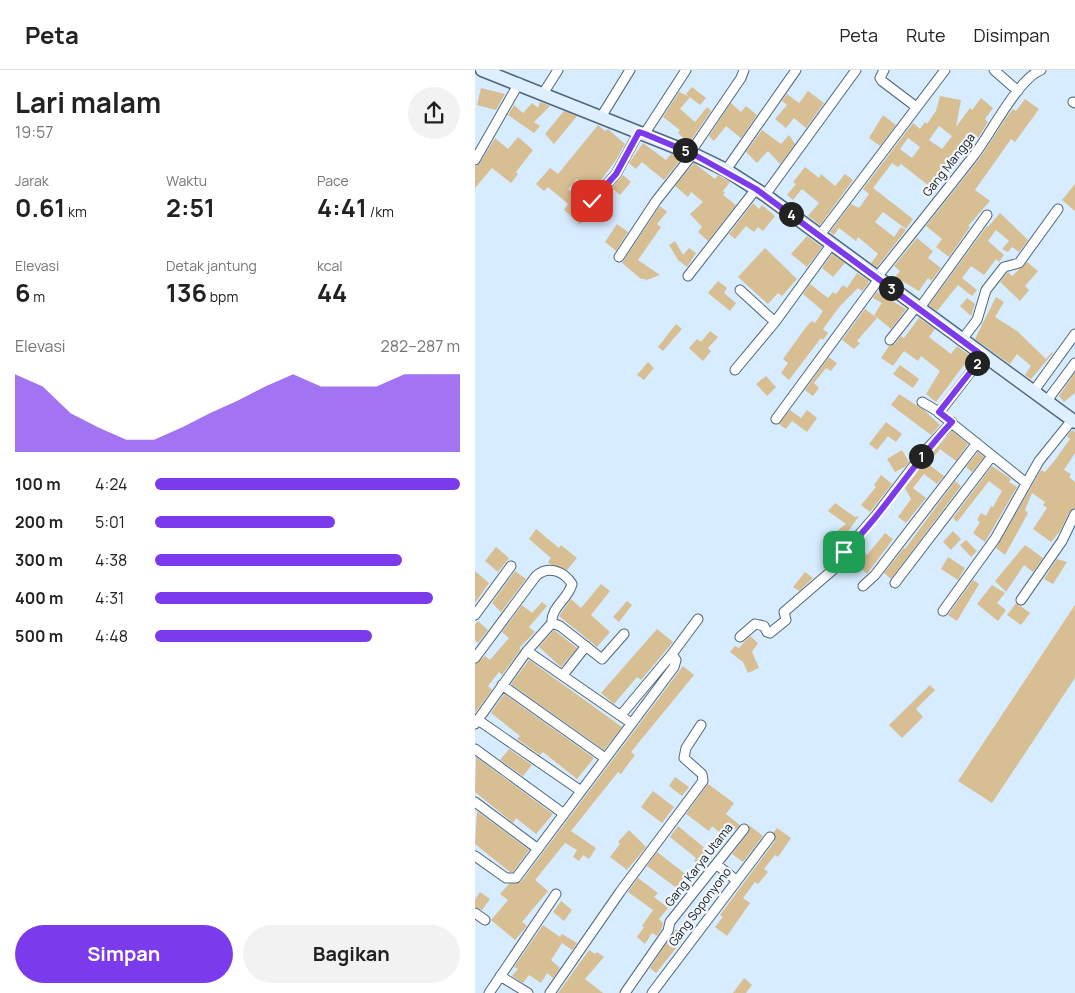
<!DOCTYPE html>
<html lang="id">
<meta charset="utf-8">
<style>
:root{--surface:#fff;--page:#f2f2f2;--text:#222;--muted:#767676;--line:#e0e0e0;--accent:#7c3aed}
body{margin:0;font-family:Manrope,sans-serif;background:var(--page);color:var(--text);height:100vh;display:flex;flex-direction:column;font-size:19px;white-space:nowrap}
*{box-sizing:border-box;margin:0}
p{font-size:16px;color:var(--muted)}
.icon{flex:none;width:28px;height:28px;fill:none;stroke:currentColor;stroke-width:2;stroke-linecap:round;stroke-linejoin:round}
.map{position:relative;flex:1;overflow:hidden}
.drawer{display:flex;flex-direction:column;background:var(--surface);width:475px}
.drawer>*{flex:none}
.pin{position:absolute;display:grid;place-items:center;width:42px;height:42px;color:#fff;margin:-21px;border-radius:10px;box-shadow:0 2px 8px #0006}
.km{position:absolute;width:25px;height:25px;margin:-12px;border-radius:50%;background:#222;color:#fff;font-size:14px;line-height:25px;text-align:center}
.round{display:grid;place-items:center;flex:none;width:52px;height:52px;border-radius:26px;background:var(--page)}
.overview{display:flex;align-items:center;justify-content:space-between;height:85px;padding:0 15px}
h1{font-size:28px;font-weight:700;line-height:38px}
.stats{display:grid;grid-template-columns:repeat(3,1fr);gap:8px;height:85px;padding:5px 15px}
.stats div{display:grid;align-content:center}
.stats b{font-size:25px;font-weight:700}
.stats small{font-size:14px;font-weight:400}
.stats p{font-size:14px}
.chart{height:140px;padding:10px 15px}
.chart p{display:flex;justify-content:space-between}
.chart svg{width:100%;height:90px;margin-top:5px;fill:var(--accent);opacity:.7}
.cta{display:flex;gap:10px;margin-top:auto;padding:10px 15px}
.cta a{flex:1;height:58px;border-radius:30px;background:var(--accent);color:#fff;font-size:20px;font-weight:700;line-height:58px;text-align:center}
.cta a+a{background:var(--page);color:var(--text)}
ul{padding:0 15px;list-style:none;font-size:16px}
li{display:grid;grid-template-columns:80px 60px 1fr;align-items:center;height:38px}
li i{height:12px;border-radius:6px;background:var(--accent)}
header{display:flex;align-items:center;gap:30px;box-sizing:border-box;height:70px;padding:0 25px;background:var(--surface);border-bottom:1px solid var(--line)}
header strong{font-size:24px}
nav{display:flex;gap:28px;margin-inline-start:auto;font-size:18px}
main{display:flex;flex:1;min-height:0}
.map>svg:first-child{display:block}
</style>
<header>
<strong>Peta</strong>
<nav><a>Peta</a><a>Rute</a><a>Disimpan</a></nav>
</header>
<main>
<section class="drawer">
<div class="overview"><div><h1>Lari malam</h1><p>19:57</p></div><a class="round"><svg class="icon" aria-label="share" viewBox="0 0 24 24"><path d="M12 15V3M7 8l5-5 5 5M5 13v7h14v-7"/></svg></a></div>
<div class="stats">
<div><p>Jarak</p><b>0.61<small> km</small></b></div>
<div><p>Waktu</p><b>2:51</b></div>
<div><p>Pace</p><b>4:41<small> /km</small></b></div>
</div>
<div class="stats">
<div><p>Elevasi</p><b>6<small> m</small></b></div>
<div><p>Detak jantung</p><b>136<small> bpm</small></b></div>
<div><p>kcal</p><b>44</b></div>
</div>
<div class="chart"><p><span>Elevasi</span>282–287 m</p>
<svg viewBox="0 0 160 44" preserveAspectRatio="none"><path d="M0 44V6L10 12L20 25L30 32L40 38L50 38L60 32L70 25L80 19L90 12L100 6L110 12L120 12L130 12L140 6L150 6L160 6V44z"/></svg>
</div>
<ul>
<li><b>100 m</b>4:24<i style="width:100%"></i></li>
<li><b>200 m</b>5:01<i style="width:59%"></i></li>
<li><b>300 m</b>4:38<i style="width:81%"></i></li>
<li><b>400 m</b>4:31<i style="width:91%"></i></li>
<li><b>500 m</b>4:48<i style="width:71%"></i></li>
</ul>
<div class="cta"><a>Simpan</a><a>Bagikan</a></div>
</section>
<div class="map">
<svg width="600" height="923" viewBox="0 0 600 923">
<rect width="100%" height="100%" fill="#d7ecff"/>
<path fill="#d8be93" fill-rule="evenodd" d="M217 17 231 28 225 35 211 24Z
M6 18 30 24 21 40 2 35Z
M333 21 349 33 331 58 319 48 311 58 300 49 312 35 307 31 312 24 324 33Z
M204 22 215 27 205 39 220 52 232 37 236 41 214 73 203 63 205 60 188 47Z
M465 26 486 30 481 57 495 38 497 40 506 28 518 38 510 49 513 52 503 68 501 67 480 94 478 93 458 119 426 94 423 97 417 93 398 118 438 149 431 159 408 142 400 152 419 167 426 157 431 160 402 197 396 193 403 184 383 167 381 171 364 158 359 165 355 162 376 134 384 138 394 124 388 119 438 53 445 59 450 52 452 54 461 41ZM464 56 477 66 467 79 454 70ZM433 68 445 77 437 88 425 79Z
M550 29 564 39 540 72 536 69 500 120 515 131 493 156 495 157 474 187 461 177 467 169 451 156 505 88 531 48 538 39 541 41Z
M65 32 75 36 59 52 65 56 59 63 33 45 39 35 48 43 57 33 63 38Z
M256 33 266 42 271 36 282 45 266 68 251 56 239 71 234 66Z
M89 41 102 46 79 74 70 64Z
M408 45 421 55 405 76 394 68Z
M123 55 130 61 133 59 150 74 141 90 117 122 102 109 93 119 117 139 105 154 89 140 93 134 73 117 69 121 61 114 75 98 83 104Z
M287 60 306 74 314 65 320 74 305 94 293 81 282 93 271 82Z
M43 67 58 80 41 102 43 104 36 113 17 98 0 118V97L5 93 20 68 33 79Z
M168 73 191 90 196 84 207 88 189 110 167 92 161 99 154 93Z
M219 93 240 109 243 105 255 112 248 121 250 123 248 125 261 135 233 171 223 162 227 157 215 144 228 132 216 122 213 127 200 116Z
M330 97 344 108 346 104 360 116 370 104 378 110 345 155 333 146 344 133 327 119 318 130 312 125 321 114 318 112Z
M148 105 156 112 145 125 137 118Z
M600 114V141L587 130Z
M278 133 284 139 287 135 300 146 288 161 283 157 279 162 271 156 260 169 254 164Z
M185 136 192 142 182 154 186 157 163 190 185 205 169 211 171 209H166L147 193Z
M525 143 553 170 544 182 537 177 533 182 527 179 534 171 521 160 513 171 529 185 524 192 521 189 509 205 496 196 487 208 502 220 497 226 483 215 462 241 454 235 512 156 513 157Z
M142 154 153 162 141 181 130 172Z
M332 166 347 177 332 197 316 184Z
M442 168 458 181 453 188 466 198 456 211 453 208 444 221 420 207 425 201 419 196Z
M200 171 208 185 214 178 221 183 212 197 203 190 194 175Z
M290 178 322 209 307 226 303 223 293 234 263 207Z
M357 184 370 193 358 207 347 198Z
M552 192 563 201 550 216 554 220 545 231 525 212 533 202 537 206Z
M382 203 394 211 392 215 387 221 383 218 365 236 348 259 353 263 348 270 346 268 314 310 306 303 313 293 308 289 331 257 337 251 340 253 348 241 328 224 335 214 353 228 358 222 361 224 368 215 372 218Z
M243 211 252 218 249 223 261 233 255 241 233 223Z
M402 222 431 239 416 259 399 245 407 233 398 228Z
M521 227 529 232 520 247 542 261 571 289 577 282 578 283 556 309 550 305 556 296 542 284 535 294 500 269Z
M492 228 500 234 496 246 485 236Z
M390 239 402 248 382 271 385 273 379 279 367 270Z
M444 248 460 259 454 267 476 284 482 276 498 288 492 297 489 295 461 332 451 324 465 301 446 286 443 291 429 281 418 296 406 288 414 276 420 274 426 266 429 268Z
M201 254 207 259 188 281 183 277Z
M235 261 243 267 233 278 236 281 228 291 214 278 222 269 226 272Z
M354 287 362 293 356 301 351 298 339 313 344 318 338 326 330 320Z
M173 292 179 298 169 310 162 305Z
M425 295 444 309 438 318 418 304Z
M600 303V323L589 332 584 326Z
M291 306 301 317 292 326 281 314Z
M424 324 449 340 465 355 456 365 416 335Z
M315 340 326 348 332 340 342 348 332 362 317 351 311 359 304 354Z
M411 352 427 364 421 372 413 366 402 380 394 374Z
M597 360 600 362V383L589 400 596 404 594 407 600 412V438L595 441 585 461 576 472 558 459 572 438 568 435 570 432 557 423 550 440 553 443 530 485 521 478 566 400 570 402 580 390 595 369 592 366Z
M477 361 493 374 481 391 465 379 453 394 469 406 462 414 449 404 438 418 451 428 431 453 423 447 436 429 430 418 455 385Z
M427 380 434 392 430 397 420 402 412 389Z
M503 382 509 387 497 402 491 397Z
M517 396 536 409 534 412 542 417 510 472 498 463 505 452 502 450 506 443 511 446 516 436 518 437 527 421 514 411 482 452 478 448Z
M406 405 417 414 395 442 386 435 401 417 399 415Z
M480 411 486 416 416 509 409 503 429 478 430 479Z
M360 433 380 447 384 446 372 463 374 465 364 472 358 464 371 454 353 441Z
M61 459 84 478 86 475 102 488 92 500 75 494 73 492 76 488 54 469Z
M478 461 486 469 476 480 468 472Z
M410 463 418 469 392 504 379 492 388 481 392 485Z
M491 470 502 481 496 487 485 475Z
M550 475 568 488 558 502 549 495 531 522 520 511Z
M21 477 34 488 23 502 10 491Z
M473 487 490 498 483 510 466 499Z
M582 489 592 492 578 514 569 509Z
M0 501 14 513 0 533Z
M40 501 51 509 26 542 17 533Z
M330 502 338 508 324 521 318 517Z
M498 510 504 514 482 551 473 545Z
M126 514 135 521 116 545 135 562 122 577 84 546 96 529 106 538Z
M517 515 530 523 522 533 531 540 523 551 502 534Z
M152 531 157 535 144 552 138 547Z
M67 532 72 536 54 557 60 562 44 578 46 579 27 605 24 602 13 616 17 620 0 643V594L10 586 15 590 34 568 27 562 47 535 57 543Z
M541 533 555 543 546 555 532 545Z
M600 535V608L517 733 483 711Z
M3 551 13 560 3 573 0 570V554Z
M182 559 198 572 166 610 162 607 139 634 126 623Z
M79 560 102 578 86 597 64 577Z
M275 566 283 573 277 582 284 598 273 603 268 592 255 582 260 576 264 578Z
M54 590 147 657 129 680 36 614Z
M208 596 219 605 156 682 160 685 146 704 143 702 96 761 121 778 114 789 108 785 104 791 98 787 102 780 90 773 60 810 73 821 47 852 52 856 40 870 16 850 33 830 25 824 34 814 46 812Z
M455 615 460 620 441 639 448 647 427 668 414 655Z
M29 624 119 688 102 709 68 682 65 685 42 669 45 666 16 643Z
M34 679 57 695 48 706 25 690Z
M1 687 78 744 61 764 41 748 38 753 0 722Z
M200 707 214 717 207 726 194 716Z
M233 714 259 733 251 744 265 755 260 760 256 756 249 766 237 756 234 761 211 744Z
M178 721 199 737 187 753 166 737Z
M2 741 54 780 38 802H35L0 774Z
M274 755 288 766 268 792 257 784 274 762Z
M203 756 238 785 228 798 219 791 221 788 195 767Z
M302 758 316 768 303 787 300 785 289 799 293 802 283 814 280 812 268 828 275 833 252 866 240 857 248 847 245 845 300 771 299 762Z
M154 760 171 777 152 800 135 787 145 774 143 772Z
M182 782 217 809 207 822 172 796Z
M163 808 183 823 179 827 193 838 184 849 188 853 187 858 182 866 177 863 170 874 162 867 169 857 167 856 178 840 153 822Z
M5 822 15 829 7 840 0 837V830Z
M86 831 97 840 89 851 78 842Z
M68 855 85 867 87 864 102 873 97 880 87 873 76 890 85 898 78 908 72 903 66 913 54 905 48 913 37 906 43 899 39 897Z
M201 859 210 867 181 903 175 898Z
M114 880 120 884 122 882 129 887 110 909 128 923H83Z
M269 908 277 915 271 923H258Z"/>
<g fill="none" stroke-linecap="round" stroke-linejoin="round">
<g stroke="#50667b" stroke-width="11">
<path id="street" d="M409 0 405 8 407 11 440 36
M519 0 543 21
M69 22 83 0
M598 32 600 33
M126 47 155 0
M170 63 211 0
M215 83 266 8 269 0
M0 90 44 13
M251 100 321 0
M290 125 381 0
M117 131 141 104 164 62
M345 165 470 0
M144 187 181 131 218 84
M213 206 281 119
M402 207C435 166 468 125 500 84 516 63 543 9 566 0
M265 220 300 252
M444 239 512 145
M415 270 441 237
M486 271 502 250 511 220 529 197 544 193 583 139
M508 286 464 343 550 412
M260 300 300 252 356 175
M558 322 600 264
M447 332 464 342
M571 332 600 293
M301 349 404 209
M420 513 517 386
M388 516 400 505 502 373
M546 530 587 471 600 444
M468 541 520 469 564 391 597 350
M0 545 36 496
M265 567 280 554 289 556 292 562 295 563 311 550 309 542 360 498 369 482 402 444 450 381 477 352
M52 581 156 653
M0 588 61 506C73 495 89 501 97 514 94 528 75 538 77 553
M88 605 111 576
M27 615 130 688
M146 645 197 584 223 549
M3 650 106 721
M0 654 52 581 77 553 85 556 127 589 149 564
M0 679 89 744
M0 732 63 779
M0 786 31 808H41L199 597 201 590 197 584
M241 794 261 810
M0 843 10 850
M25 906 53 923
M14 923 81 824
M75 923 145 822 228 711 227 704 209 688 211 678 226 655
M150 923 193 861 195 852 269 759
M177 923 295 767"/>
</g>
<g stroke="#50667b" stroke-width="15">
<path id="secondary" d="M7 0 218 84 251 100 290 125 600 352"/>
</g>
<use href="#street" stroke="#fff" stroke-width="9"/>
<use href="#secondary" stroke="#deefff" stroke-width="12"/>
</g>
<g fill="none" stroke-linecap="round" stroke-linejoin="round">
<g stroke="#fff" stroke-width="10">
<path id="route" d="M117 131 141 104 164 62 170 64 218 84 281 119 508 286 464 342 477 352C438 393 409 443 369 482"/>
</g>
<use href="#route" stroke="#7c3aed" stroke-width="6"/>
</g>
<g text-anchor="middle" stroke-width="4.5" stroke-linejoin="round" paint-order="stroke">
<g font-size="12" fill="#0e171f" stroke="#f2f7fc">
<text transform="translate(474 95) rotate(-52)" y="4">Gang Mangga</text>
<text transform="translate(224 795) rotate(-52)" y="4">Gang Karya Utama</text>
<text transform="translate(225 837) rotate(-53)" y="4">Gang Soponyono</text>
</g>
</g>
</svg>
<div class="pin" style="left:369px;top:482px;background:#1e9e55"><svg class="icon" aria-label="arrive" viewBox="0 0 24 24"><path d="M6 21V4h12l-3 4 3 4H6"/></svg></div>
<div class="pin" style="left:117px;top:131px;background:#d93025"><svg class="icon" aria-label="check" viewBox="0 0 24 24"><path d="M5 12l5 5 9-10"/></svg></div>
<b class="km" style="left:446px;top:386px">1</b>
<b class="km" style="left:502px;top:293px">2</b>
<b class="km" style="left:416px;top:218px">3</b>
<b class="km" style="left:316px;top:144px">4</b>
<b class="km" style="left:210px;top:80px">5</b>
</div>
</main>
